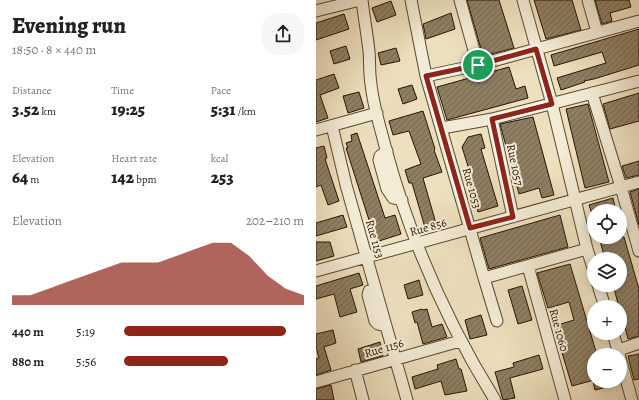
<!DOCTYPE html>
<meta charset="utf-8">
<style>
:root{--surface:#fff;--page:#f6f6f6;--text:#222;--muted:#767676;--accent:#8f2418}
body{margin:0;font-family:Alegreya,serif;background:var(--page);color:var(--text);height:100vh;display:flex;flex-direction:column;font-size:15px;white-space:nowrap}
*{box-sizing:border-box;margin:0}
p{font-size:13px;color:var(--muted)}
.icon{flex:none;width:22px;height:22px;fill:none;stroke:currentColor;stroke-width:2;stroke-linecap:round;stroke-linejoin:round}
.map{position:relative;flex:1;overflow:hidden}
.panel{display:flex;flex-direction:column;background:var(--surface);width:316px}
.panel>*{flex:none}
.buttons{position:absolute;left:271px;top:204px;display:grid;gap:8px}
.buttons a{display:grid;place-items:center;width:40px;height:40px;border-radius:50%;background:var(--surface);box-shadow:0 2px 10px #0003;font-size:20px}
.pin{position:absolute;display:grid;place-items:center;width:34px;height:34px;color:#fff;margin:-17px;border:2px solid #fff;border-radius:50%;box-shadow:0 1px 4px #0007}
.round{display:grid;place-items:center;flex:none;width:42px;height:42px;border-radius:16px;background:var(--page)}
.summary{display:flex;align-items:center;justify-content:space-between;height:68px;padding:0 12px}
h1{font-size:22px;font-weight:800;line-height:30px}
.stats{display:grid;grid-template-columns:repeat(3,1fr);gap:6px;height:68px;padding:4px 12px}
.stats div{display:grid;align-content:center}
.stats b{font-size:17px;font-weight:800}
.stats small{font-size:11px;font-weight:400}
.stats p{font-size:11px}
.chart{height:112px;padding:8px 12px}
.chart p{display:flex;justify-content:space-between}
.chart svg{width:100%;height:72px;margin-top:4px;fill:var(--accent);opacity:.7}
ul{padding:0 12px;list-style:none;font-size:13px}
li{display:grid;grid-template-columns:64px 48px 1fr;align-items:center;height:30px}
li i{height:10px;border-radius:5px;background:var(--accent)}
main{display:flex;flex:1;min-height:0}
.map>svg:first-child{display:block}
</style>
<main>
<section class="panel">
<div class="summary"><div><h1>Evening run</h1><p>18:50 · 8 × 440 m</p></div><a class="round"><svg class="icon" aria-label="share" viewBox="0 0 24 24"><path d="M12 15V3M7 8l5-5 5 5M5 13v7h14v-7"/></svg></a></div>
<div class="stats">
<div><p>Distance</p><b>3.52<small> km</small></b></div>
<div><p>Time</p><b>19:25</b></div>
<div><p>Pace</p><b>5:31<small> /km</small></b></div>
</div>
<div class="stats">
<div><p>Elevation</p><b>64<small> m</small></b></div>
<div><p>Heart rate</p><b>142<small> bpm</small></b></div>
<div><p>kcal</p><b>253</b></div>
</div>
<div class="chart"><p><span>Elevation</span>202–210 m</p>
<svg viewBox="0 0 160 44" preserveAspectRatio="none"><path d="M0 44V38L10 38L20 34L30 30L40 26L50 22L60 18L70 18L80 18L90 14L100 10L110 6L120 6L130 14L140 26L150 34L160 38V44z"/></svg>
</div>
<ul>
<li><b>440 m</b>5:19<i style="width:90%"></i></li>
<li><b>880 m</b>5:56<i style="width:58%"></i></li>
</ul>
</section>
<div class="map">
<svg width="323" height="400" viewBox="0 0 323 400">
<defs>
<pattern id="building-hatch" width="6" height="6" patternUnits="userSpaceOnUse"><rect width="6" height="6" fill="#8e7f63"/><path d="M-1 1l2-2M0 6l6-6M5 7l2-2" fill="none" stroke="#74674f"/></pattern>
</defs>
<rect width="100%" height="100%" fill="#ede0be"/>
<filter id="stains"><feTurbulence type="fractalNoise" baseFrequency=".005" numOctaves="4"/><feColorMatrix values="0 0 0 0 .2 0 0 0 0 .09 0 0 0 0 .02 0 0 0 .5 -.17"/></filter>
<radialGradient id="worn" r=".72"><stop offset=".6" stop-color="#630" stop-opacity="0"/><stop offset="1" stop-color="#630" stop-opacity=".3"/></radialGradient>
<path fill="url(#building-hatch)" stroke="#271501" d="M151 0H183L198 48 167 56Z
M218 0H256L265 30 230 39Z
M279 0H313L315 7 294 13 296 21 286 24Z
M75 1 80 15 61 22 56 8Z
M135 13 139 29 110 39 107 24Z
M28 14 33 29 0 40V23Z
M323 29V65L278 79 268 81 269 82 245 90 241 78 290 63 286 52 238 66 235 55Z
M30 46 34 59 18 64 14 51Z
M80 48 84 61 65 65 62 53Z
M193 67 200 89 209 86 212 98 131 120 121 87Z
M18 74 23 88 4 95 12 118 0 122V80Z
M96 85 101 99 87 104 82 89Z
M43 92 48 108 32 113 27 96Z
M323 93V121L294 129 287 104Z
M272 104 293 182 269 188 250 109Z
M107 111 119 149 118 150 126 172 107 178 121 227 110 231 96 183H93L89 170 105 164 93 131 77 135 73 121Z
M217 117 238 195 226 198 223 188 203 194 184 124Z
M41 133 69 218 79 215 85 234 60 242 30 148H32L30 143 36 141 35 135Z
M165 134 169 148 165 149 182 206 162 212 153 183 157 182 146 147 152 137Z
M8 146 11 158 9 159 23 201 12 205 5 185 0 187V148Z
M323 161V175L310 178 306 166Z
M323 189V225L314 192Z
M297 198 300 211H278V213L276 214 273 205Z
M27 215 31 227 0 236V223Z
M244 215 252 247 173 269 164 238Z
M283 237H308L323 289V336L312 339 304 307H303L297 285H304V259H289Z
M0 242H14L18 256 0 261Z
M254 264 281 355H278V380L256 386 238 326 258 320 253 302 232 308 221 273Z
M43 273 47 285 34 289 41 312 24 317 18 294 0 299V286Z
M103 280 107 295 92 299 88 285Z
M206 286 216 320 202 324 192 290Z
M106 309 107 310 111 309 116 327 126 324 131 337 107 344 101 322 99 323 96 312Z
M165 315 171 335 154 339 149 320Z
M17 330 20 343 8 347 15 370 0 375V359L3 358 0 347V334Z
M64 342 67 356 45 362 42 349Z
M323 354V379L318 380 312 356Z
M223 355 227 369 194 378 199 398 187 400 179 372 198 367 197 363Z
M140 359 143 369H145L151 391 129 395 125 381 99 389 96 377 122 369 121 365Z
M277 381H289L291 387 279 390Z
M15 385 18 400H0V389Z"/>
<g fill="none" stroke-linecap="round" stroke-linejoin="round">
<g stroke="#584830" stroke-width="13">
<path id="minor" d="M46 0C48 17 51 34 53 51 54 62 53 73 55 84 57 105 64 126 69 146 93 236 130 321 179 400
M95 0 110 76 168 278 271 249
M144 0 162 65
M207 0 236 104 271 249 278 271
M272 0 281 32
M0 11 44 0
M110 76 162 65 323 21
M276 93 305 187 323 251
M176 119 197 217
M16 126 30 185 91 400
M126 128 176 119 323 81
M0 130 61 113
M71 151 64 156 63 160 71 189 77 198 86 200
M212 266 249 400
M0 271 323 182
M168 278 181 321
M282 285 289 307
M59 289 53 291 52 295 59 321 62 324 70 326
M297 333 316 400
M303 350 323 343
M39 370 47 400
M0 382 144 341"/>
</g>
<use href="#minor" stroke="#f3ebd5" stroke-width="11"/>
</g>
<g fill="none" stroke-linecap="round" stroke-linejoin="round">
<g stroke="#fff" stroke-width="8">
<path id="route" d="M220 49 236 104 176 119 197 217 154 228 110 76 162 65Z"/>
</g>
<use href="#route" stroke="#8f2418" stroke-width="5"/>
</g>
<g text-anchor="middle" stroke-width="4" stroke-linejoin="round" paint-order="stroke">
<g font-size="12" fill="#271501" stroke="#f3ebd5">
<text transform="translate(199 165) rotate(78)" y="4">Rue 1057</text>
<text transform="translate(156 188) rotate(74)" y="4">Rue 1053</text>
<text transform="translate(112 227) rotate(-16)" y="4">Rue 856</text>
<text transform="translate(59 239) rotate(74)" y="4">Rue 1153</text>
<text transform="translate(243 330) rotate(75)" y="4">Rue 1060</text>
<text transform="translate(68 348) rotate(-16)" y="4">Rue 1156</text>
</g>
</g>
<rect width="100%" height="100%" filter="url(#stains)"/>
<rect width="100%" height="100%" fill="url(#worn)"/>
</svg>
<div class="buttons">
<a><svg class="icon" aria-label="locate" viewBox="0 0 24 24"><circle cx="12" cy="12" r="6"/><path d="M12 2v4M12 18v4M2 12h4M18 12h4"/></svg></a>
<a><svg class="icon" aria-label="layers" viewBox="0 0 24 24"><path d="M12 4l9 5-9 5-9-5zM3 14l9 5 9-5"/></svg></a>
<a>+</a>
<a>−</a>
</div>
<div class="pin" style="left:162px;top:65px;background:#1e9e55"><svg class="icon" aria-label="arrive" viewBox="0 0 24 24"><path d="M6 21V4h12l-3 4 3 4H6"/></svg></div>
</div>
</main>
